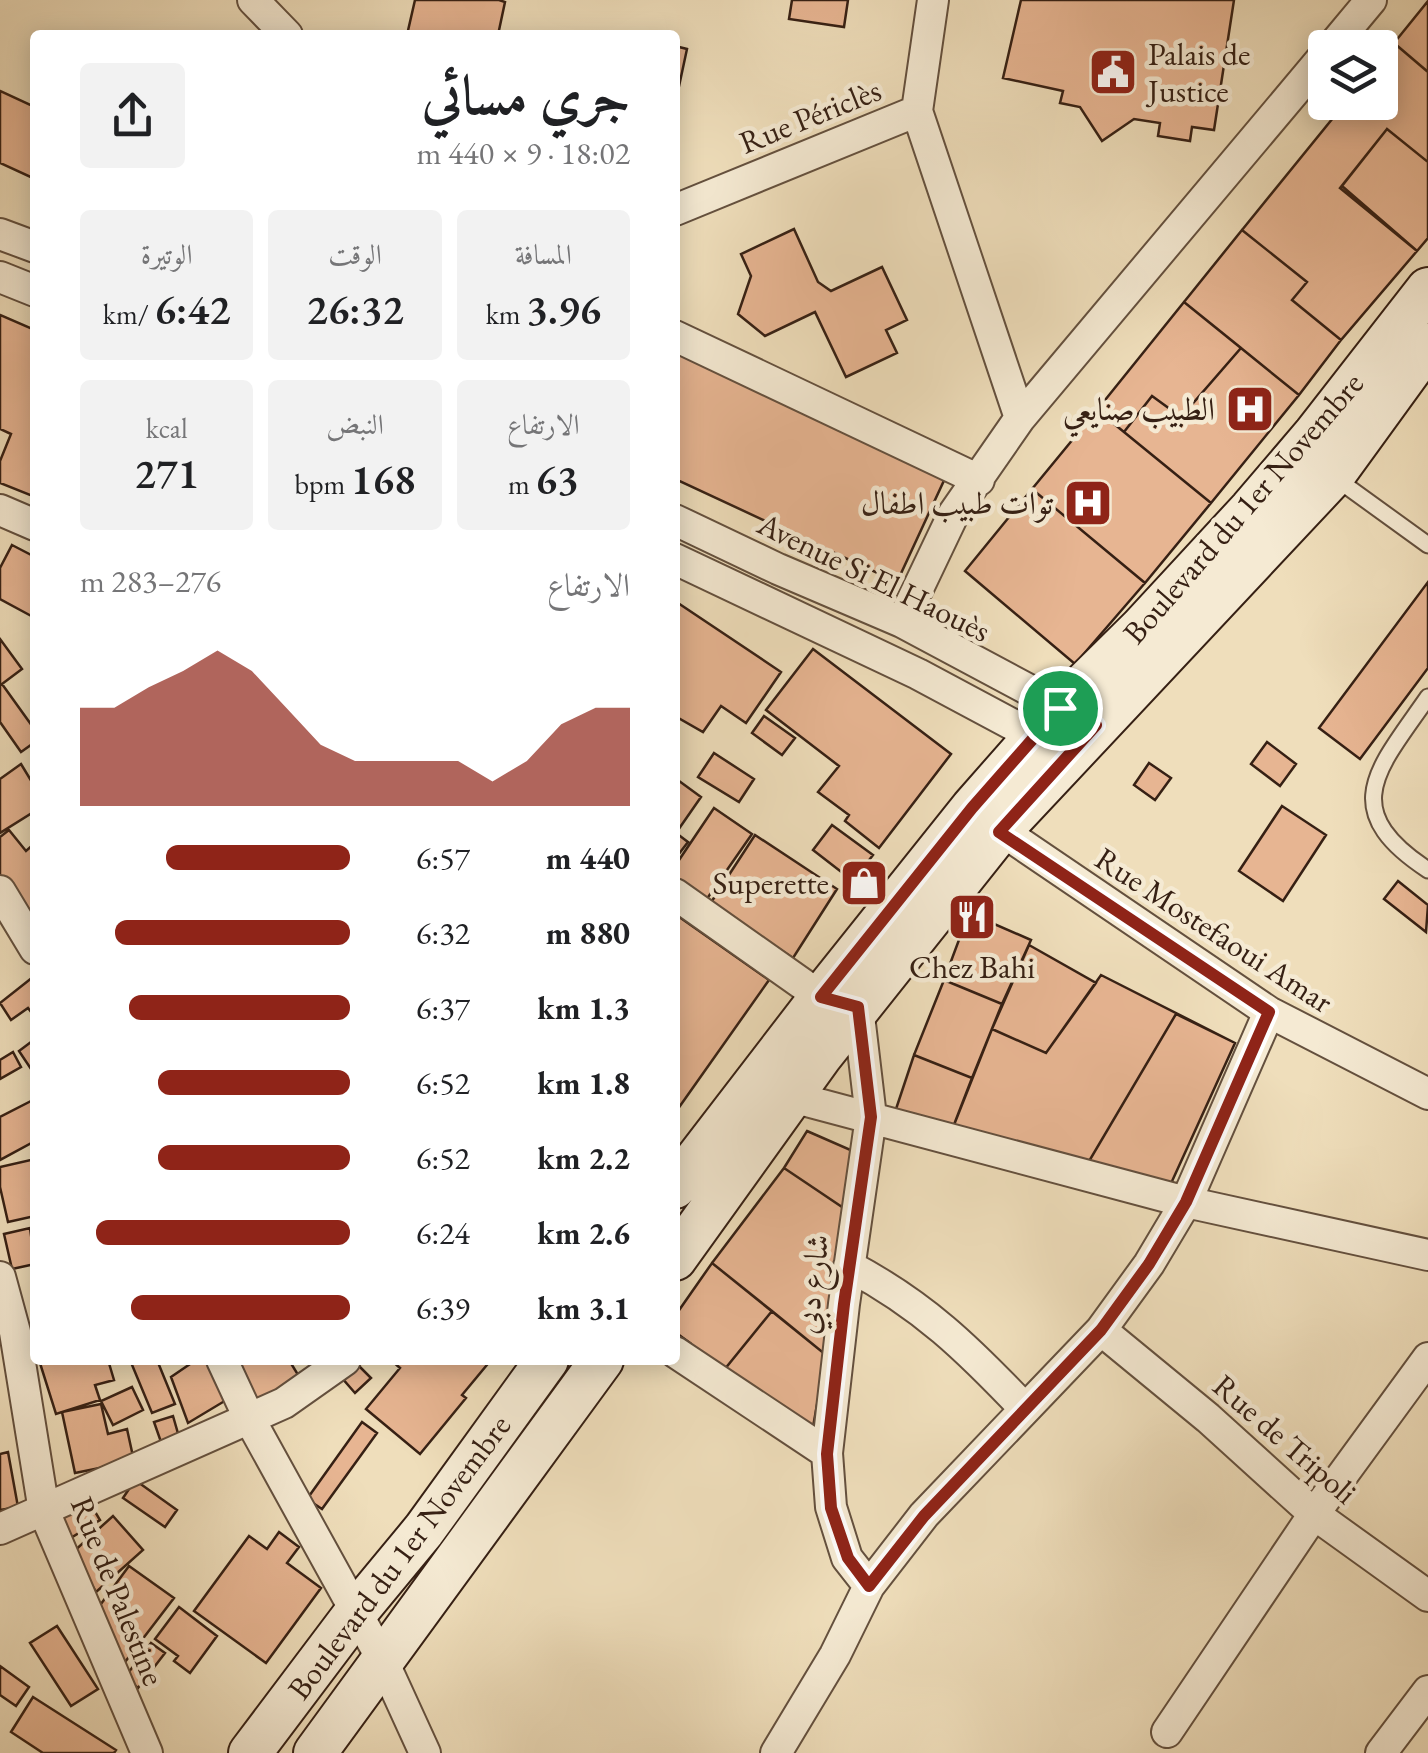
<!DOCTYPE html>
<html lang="ar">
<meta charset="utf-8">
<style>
:root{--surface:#fff;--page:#f2f2f2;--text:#202124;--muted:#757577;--accent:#8f2418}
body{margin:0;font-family:"EB Garamond",Amiri,serif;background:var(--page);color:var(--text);direction:rtl;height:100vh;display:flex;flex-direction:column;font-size:38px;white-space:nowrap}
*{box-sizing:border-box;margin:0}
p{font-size:32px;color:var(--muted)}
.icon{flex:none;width:55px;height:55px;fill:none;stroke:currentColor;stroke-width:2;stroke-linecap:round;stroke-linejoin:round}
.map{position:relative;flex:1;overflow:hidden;direction:ltr}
.panel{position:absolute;left:30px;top:30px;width:650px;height:1335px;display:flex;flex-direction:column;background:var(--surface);border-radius:10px;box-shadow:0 5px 25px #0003;direction:rtl}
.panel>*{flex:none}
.fabs{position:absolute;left:1308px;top:30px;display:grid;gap:20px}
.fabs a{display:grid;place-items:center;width:90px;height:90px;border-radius:10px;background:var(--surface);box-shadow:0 5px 25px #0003;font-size:50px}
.pin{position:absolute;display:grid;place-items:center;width:85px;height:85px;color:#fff;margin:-42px;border:5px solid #fff;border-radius:50%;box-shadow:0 2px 10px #0007}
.round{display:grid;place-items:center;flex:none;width:105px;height:105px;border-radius:10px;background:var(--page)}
.summary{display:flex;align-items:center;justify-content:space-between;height:170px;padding:0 50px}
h1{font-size:55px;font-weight:600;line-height:75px}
.stats{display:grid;grid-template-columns:repeat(3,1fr);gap:15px;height:170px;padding:10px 50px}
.stats div{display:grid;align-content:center;border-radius:10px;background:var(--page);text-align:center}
.stats b{font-size:42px;font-weight:600}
.stats small{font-size:28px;font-weight:400}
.stats p{font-size:28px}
.chart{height:280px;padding:20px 50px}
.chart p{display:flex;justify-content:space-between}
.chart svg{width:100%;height:180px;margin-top:10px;fill:var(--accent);opacity:.7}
ul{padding:0 50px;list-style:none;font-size:32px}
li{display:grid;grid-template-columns:160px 120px 1fr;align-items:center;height:75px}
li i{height:25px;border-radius:12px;background:var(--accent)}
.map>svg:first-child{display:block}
</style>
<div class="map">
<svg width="1428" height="1753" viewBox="0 0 1428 1753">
<rect width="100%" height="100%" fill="#efdebb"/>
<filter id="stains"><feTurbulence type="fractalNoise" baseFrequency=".002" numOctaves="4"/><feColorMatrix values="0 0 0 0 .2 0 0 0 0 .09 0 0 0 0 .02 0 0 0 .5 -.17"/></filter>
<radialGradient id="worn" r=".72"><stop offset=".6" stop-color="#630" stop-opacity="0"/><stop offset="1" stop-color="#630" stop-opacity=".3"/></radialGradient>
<path fill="#e7b592" stroke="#362014" stroke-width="2.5" d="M415 0H499L505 2 498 35H407Z
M792 0H848L844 27 789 19Z
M1021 0H1234L1214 130 1192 127 1190 141 1158 136 1160 123 1134 119 1102 141 1080 107 1060 103 1063 91 1003 78Z
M1428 1V72L1394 43Z
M1394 43 1428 72V162L1387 129 1342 186 1417 251 1341 340 1292 300 1307 282 1242 230 1346 102H1380V60Z
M675 46 687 49 675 105Z
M0 91 35 107V179L0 163Z
M1387 129 1428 162V238L1417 251 1340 188Z
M794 229 818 282 831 291 882 267 907 320 886 330 897 353 846 377 815 312 765 336 738 314 751 276 741 254Z
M1242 230 1307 282 1292 300 1341 340 1299 395 1184 302Z
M1184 302 1241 348 1181 417 1152 396 1124 432 1097 410Z
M0 315 35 330V497L0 483V461L11 434 0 429Z
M675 348 947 474 897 582 675 479Z
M1241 348 1299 395 1211 503 1124 432 1152 396 1181 417Z
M1097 410 1211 503 1145 583 1032 489Z
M1032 489 1145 583 1075 664 965 571Z
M12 545 35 557V618L0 599V568Z
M1428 582V668L1360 759 1319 728Z
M675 601 781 672 746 723 721 706 703 732 675 716Z
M0 639 22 669 2 684 35 730V742L21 752 0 722Z
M813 649 951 754 879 848 845 821 849 815 818 792 839 766 766 710Z
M764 716 795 738 782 755 752 733Z
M1267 742 1296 764 1280 786 1251 764Z
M714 753 754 779 739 802 698 777Z
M1149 763 1171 778 1155 800 1134 785Z
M21 764 35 787V811L0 833V779Z
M675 778 701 797 676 833 688 842 675 859Z
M1282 806 1326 835 1283 901 1239 871Z
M714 808 752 834 704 903 675 883V866Z
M832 825 873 855 853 881 813 850Z
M9 830 26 851 35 843V919L0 875V837Z
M755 835 837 889 793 958 710 904Z
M1398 881 1428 905 1426 932 1384 899Z
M969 913 1031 940 1002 1004 944 980Z
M675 914 769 980 675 1113Z
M1029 945 1096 983 1046 1053 992 1029Z
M1101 975 1235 1043 1168 1190 950 1135 992 1029 1046 1053Z
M33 977 35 1017 28 1008 11 1020 0 1003Z
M944 980 1002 1004 972 1078 914 1055Z
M1176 1014 1235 1043 1168 1190 1085 1168Z
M35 1039V1066L31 1069 19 1051Z
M13 1052 21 1067 0 1079V1060Z
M914 1055 972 1078 950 1135 894 1115Z
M35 1099V1141L0 1160V1117Z
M807 1131 862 1155 854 1215 784 1168Z
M35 1159V1216L8 1222 0 1187V1167Z
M784 1168 854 1215 826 1355 712 1263Z
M30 1228 35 1264 12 1269 4 1234Z
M712 1263 772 1311 720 1375 686 1348 690 1343 675 1332V1316Z
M772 1311 826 1355 811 1438 720 1375Z
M39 1360H108L114 1380 95 1385 100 1400 56 1414Z
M130 1360H157L175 1404 152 1413Z
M196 1360H206L233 1396 188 1423 171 1377Z
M227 1360H289L300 1378 255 1405Z
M391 1360H491L462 1395 466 1398 420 1454 366 1409 400 1368Z
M357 1364 371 1378 355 1393 342 1378Z
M132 1387 143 1410 113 1425 101 1401Z
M101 1404 108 1434 127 1429 134 1461 75 1473 62 1412Z
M173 1416 179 1437 161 1442 154 1422Z
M362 1422 377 1433 322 1509 307 1499Z
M8 1452 18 1507 0 1510V1454Z
M135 1480 177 1510 165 1527 123 1498Z
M88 1500 100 1520 69 1539 56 1520Z
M113 1516 143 1550 96 1592 72 1553Z
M279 1532 299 1547 287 1563 321 1588 266 1663 194 1611 249 1536 267 1549Z
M129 1566 174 1598 125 1662 95 1612Z
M179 1607 217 1636 190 1673 174 1661 178 1656 155 1639Z
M57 1626 98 1689 71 1706 30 1643Z
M151 1643 165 1653 138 1688 125 1677Z
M0 1666 29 1687 16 1706 0 1695Z
M33 1697 116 1750 114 1753H43L11 1732Z"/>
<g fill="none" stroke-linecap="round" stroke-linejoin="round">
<g stroke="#64503e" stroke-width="19">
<path id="lane" d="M1334 477 1428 545
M1428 697C1379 768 1335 809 1428 870"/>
</g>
<g stroke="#64503e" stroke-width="34">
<path id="street" d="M253 0 287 35
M933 0 917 111 1020 418 1325 55
M1331 48 1371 0
M675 210 917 111
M0 234 35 247
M0 277 35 291
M675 336 979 480
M0 510 35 525
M675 520 778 569 902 622 1076 715
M675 559 918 674 1049 744
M902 622 954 513 1020 418
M986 820 1269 1012 1428 1094
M0 891 35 949
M675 894 821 997 858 1007 871 1117 844 1304 827 1453 831 1507 847 1558 869 1586 835 1655 776 1753
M792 1097 1186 1202 1428 1255
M849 1266C923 1305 968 1349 1025 1409
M0 1277 15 1332 44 1511 147 1753
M1101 1330 1208 1418 1314 1514 1428 1596
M675 1352 827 1453
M222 1360 249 1418 382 1659 425 1753
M0 1529 284 1403 345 1360
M869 1586 924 1515 1101 1330 1149 1264 1186 1202 1269 1012
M1167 1732 1314 1514 1428 1358
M1381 1753 1428 1691"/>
</g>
<g stroke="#362014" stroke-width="46">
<path id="secondary" d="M675 1187 821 997 972 808 1060 708 1141 628 1251 509 1315 434 1428 289
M675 1259 820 1057 999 832 1333 476 1428 345
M250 1753 357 1611 424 1530 547 1360
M315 1753 602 1360"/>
</g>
<use href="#lane" stroke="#f5ead3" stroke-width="15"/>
<use href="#street" stroke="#f5ead3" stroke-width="30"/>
<use href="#secondary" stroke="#f5ead3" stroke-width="42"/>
</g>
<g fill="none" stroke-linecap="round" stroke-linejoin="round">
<g stroke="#fff" stroke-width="20">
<path id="route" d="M1060 708 1096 725 999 832 1269 1012 1186 1202 1149 1264 1101 1330 924 1516 869 1586 848 1558 831 1508 827 1454 844 1304 871 1117 858 1007 821 997 972 808Z"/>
</g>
<use href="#route" stroke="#8f2418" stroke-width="12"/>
</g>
<defs>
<g id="civic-square" transform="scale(2.5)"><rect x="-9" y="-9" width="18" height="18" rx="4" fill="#8f2418" stroke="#f5ead3"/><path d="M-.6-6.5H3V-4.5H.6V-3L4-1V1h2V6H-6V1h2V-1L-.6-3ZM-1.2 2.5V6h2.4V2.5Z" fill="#fff"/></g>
<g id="hospital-square" transform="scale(2.5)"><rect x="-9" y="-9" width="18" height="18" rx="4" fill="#8f2418" stroke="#f5ead3"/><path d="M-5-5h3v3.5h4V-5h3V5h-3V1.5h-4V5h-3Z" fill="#fff"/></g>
<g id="shop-square" transform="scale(2.5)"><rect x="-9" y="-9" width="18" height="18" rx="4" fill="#8f2418" stroke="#f5ead3"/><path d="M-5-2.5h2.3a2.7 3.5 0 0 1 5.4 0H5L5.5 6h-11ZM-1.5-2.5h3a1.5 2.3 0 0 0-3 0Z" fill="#fff"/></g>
<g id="restaurant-square" transform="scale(2.5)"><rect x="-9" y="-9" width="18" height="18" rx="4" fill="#8f2418" stroke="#f5ead3"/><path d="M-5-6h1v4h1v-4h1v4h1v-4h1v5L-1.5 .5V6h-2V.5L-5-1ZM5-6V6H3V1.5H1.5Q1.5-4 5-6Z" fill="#fff"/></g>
</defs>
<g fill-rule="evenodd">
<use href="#civic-square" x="1113" y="72"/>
<use href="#hospital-square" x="1250" y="409"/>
<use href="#hospital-square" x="1088" y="503"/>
<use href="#shop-square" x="864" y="883"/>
<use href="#restaurant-square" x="972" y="917"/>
</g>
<g text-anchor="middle" stroke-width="9" stroke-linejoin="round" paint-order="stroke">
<g font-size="32" fill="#362014" stroke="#f5ead3" text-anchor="end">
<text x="1148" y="65" text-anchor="start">Palais de<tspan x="1148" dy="37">Justice</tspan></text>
<text x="1215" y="420">الطبيب صنايعي</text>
<text x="1053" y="514">توات طبيب اطفال</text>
<text x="829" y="894">Superette</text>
<text x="972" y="978" text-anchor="middle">Chez Bahi</text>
</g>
<g font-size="32" fill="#362014" stroke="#f5ead3">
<text transform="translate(810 116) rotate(-22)" y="11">Rue Périclès</text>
<text transform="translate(1243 508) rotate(-49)" y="11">Boulevard du 1er Novembre</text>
<text transform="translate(874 577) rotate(26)" y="11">Avenue Si El Haouès</text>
<text transform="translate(1214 930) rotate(33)" y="11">Rue Mostefaoui Amar</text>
<text transform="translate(812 1284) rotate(-83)" y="11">شارع دبي</text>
<text transform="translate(1285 1439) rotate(41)" y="11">Rue de Tripoli</text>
<text transform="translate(399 1557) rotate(-53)" y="11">Boulevard du 1er Novembre</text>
<text transform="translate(118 1591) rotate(68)" y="11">Rue de Palestine</text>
</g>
</g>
<rect width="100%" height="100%" filter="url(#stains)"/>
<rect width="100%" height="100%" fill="url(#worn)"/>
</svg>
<div class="fabs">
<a><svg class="icon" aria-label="layers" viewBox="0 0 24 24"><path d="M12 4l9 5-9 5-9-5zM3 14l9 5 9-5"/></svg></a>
</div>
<div class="pin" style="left:1060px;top:708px;background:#1e9e55"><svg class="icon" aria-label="arrive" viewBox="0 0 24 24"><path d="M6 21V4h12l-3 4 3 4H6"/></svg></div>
<section class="panel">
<div class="summary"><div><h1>جري مسائي</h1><p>18:02 · 9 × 440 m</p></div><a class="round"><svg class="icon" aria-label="share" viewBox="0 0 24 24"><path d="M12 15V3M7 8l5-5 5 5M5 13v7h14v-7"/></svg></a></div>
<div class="stats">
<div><p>المسافة</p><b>3.96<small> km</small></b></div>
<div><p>الوقت</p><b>26:32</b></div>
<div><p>الوتيرة</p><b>6:42<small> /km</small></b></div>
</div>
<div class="stats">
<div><p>الارتفاع</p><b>63<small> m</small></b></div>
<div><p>النبض</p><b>168<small> bpm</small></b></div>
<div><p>kcal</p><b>271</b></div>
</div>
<div class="chart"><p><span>الارتفاع</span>276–283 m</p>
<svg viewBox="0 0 160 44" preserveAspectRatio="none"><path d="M0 44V20L10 20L20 15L30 11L40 6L50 11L60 20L70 29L80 33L90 33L100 33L110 33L120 38L130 33L140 24L150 20L160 20V44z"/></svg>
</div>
<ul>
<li><b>440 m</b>6:57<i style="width:68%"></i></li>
<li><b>880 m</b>6:32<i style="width:87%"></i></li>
<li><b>1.3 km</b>6:37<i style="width:82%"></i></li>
<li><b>1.8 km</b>6:52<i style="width:71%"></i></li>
<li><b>2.2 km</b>6:52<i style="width:71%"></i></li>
<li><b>2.6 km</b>6:24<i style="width:94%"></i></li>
<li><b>3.1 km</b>6:39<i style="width:81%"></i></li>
</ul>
</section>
</div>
